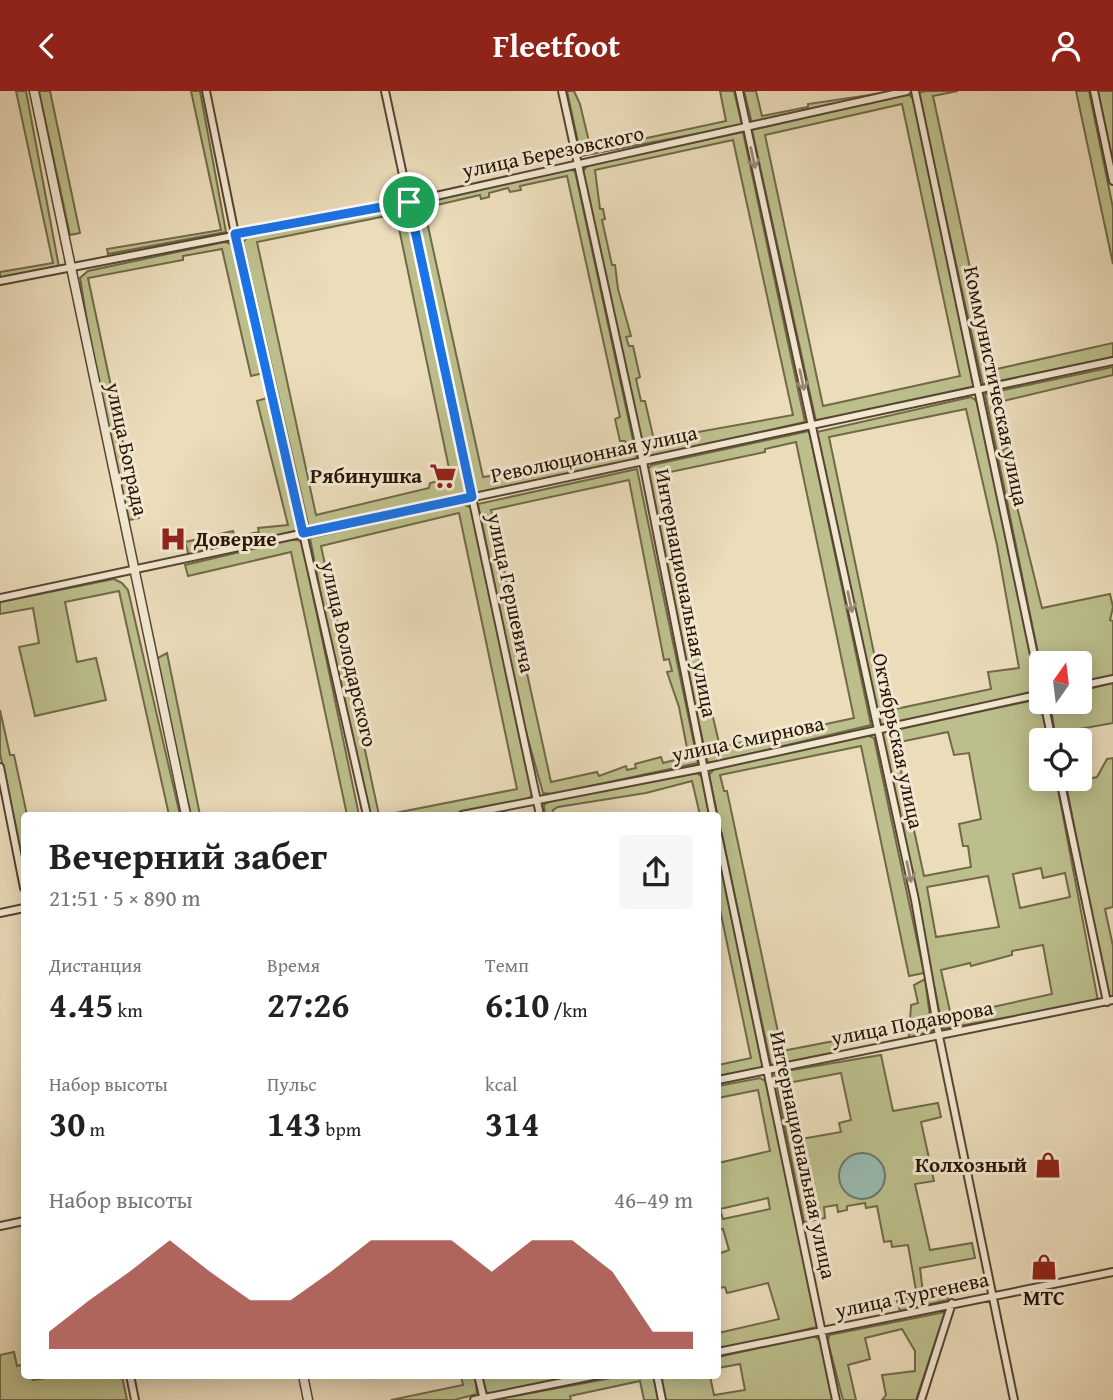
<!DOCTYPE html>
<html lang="ru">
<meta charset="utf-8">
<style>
:root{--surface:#fff;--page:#f6f6f6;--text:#222;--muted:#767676;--accent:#8f2418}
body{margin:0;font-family:"Gentium Book Plus",serif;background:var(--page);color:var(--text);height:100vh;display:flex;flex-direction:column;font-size:26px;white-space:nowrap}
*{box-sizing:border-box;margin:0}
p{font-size:23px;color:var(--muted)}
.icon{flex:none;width:38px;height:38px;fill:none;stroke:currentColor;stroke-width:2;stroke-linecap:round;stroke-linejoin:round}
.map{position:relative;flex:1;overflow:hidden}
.drawer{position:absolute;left:21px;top:721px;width:700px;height:567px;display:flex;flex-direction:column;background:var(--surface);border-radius:7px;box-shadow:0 4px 18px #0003}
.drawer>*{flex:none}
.needle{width:46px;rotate:14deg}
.fabs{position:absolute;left:1029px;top:560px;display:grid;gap:14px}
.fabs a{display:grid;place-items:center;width:63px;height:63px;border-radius:7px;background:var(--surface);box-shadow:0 4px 18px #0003;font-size:35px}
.pin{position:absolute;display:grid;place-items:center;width:60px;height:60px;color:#fff;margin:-30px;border:4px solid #fff;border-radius:50%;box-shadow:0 2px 7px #0007}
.round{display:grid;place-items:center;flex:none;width:74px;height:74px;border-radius:7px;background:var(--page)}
.headline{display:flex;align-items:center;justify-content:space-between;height:119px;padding:0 28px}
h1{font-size:38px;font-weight:700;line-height:52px}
.stats{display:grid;grid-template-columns:repeat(3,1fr);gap:10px;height:119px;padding:7px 28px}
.stats div{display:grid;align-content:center}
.stats b{font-size:35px;font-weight:700}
.stats small{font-size:19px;font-weight:400}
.stats p{font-size:19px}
.chart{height:196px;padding:14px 28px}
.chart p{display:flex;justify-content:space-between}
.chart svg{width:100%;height:126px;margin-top:7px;fill:var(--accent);opacity:.7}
header{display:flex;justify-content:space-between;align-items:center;height:91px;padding:0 28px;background:var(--accent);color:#fff;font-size:32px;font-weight:700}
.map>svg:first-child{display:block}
</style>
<header><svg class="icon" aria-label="back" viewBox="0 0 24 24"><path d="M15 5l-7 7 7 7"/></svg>Fleetfoot<svg class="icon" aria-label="person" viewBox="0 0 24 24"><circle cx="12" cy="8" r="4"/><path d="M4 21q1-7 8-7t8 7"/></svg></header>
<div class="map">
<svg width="1113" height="1309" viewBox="0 0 1113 1309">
<rect width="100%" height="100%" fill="#ebdcba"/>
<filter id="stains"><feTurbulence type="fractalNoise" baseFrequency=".00286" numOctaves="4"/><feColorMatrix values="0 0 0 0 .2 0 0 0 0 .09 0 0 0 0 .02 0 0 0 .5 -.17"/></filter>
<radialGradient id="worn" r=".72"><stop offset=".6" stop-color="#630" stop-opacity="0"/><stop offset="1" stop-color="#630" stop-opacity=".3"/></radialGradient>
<path fill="#bcbf8c" stroke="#716948" stroke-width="2" fill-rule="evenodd" d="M16 0H26L59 176 0 187V181L53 172Z
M39 0H50L80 142 70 144Z
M191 0H200L226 141 108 163 107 158 221 139Z
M567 0H574L580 13 591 59 726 30 720 0H734L742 34 581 65Z
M744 0H756L762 25 808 16V13L897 0 752 32Z
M926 0H958L933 5 992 279 1113 252V266L983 294 918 2Z
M1076 0H1089L1113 117V173Z
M1097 0H1113V78Z
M908 3 914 8 974 296 816 330 752 39ZM902 13 960 285 823 315 765 44Z
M743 41 805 331 645 367 583 80 588 74ZM733 49 793 324 692 342V346L681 348 680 344 654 349 645 310H641L636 288 640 286 633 255H629L626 246 631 245 618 198 615 174H612L602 129 605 128 603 118H600L595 79Z
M567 78 575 80 637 368 476 402 415 116 418 112ZM567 85 620 326 615 328 620 350H625L628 361 610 365 609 360 549 376 483 386 424 117 480 104 481 108 489 106V102L508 97 510 101 521 99 520 95Z
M399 116 406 118 467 405 309 437 243 151 248 146 267 142ZM396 123 451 387 430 392 429 397 316 424 257 151Z
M224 151 232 153 235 158 264 282 251 285 222 158 183 165V169L88 187 139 427 129 429 92 260 80 187 88 180Z
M1113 276V284L995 312 998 328H1002L1009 356 1003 359 1042 517 1110 503 1113 516 1110 529 1113 530V588L1080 595V572H1041V577L985 303Z
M270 306 299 439 189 465 185 451 233 440 235 446 259 441 258 437 288 434 257 310Z
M971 306 978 311 1039 602 880 634 817 341ZM966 318 997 454 1019 577 988 581 991 598 886 620 829 346Z
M809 340 871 634 708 673 662 470 646 379 652 374ZM796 351 854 627 720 656 656 384 765 361V358Z
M637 378 698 672 553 703 543 702 522 626 478 413ZM629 389 664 569 669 568 672 580 667 581 679 616 688 662 675 666V669L663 672 661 666 635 673 636 677 627 679 626 675 599 685 597 681 551 691 491 419Z
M462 413 472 417 532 704 527 709 449 724H385L517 698 459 422 321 455 379 724H363L310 447Z
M291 449H298L302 452 359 724H347L291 461 188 485 185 474Z
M114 488 122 492 128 499 180 724H169L119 500 65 511 77 571 96 567 106 609 35 625 19 556 39 552 33 517 0 523V511Z
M167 562 200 724H191L156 568Z
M1113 592V632L1068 640 1070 649H1056L1050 611H1080V600Z
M1041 608 1049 649H1041V688H1056L1098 910 943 938 881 639ZM948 641 954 664 969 662 981 728 959 733 963 755H968L971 776 924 785 895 652ZM1041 777 1043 787 1065 782 1070 806 1020 817 1013 783ZM988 785 999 836 936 846 927 796ZM1043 854 1052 903 951 925 941 879 970 872 971 875 1012 864V860Z
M0 619 10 664H14L27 724 24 782 0 662Z
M865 643 874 647 924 882 909 885 861 655 720 684 724 700H727L782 960 834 950 835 956H838L837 961 771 974 709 684 714 678Z
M1113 667V816L1105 818 1113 855V908L1108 909 1065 688 1079 690 1097 686 1107 668Z
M697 682 702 686 711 724H700L692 690 646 702 558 716 553 719 554 724H545L544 714 550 710Z
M718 759 764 976 718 986V974L751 967 718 809Z
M925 888 932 940 909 947 911 914 918 912 914 894Z
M881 964 893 1020 938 1012 941 1026 921 1031 934 1090 915 1093 930 1159 972 1152 975 1167 920 1177 923 1202 946 1198 948 1209 900 1220 897 1210 917 1205 908 1154 892 1156 891 1150 884 1151 877 1115 866 1117 865 1112 847 1115V1119L838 1121 837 1114 824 1116 825 1127 804 1131 774 982ZM841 982 851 1029 839 1032 841 1041 801 1048 788 992Z
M760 987 767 991 817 1236 718 1259V1242L779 1228 768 1192 727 1202 725 1196 718 1197V1163L729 1159 723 1138 718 1139V1072L770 1060 758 999 718 1007V995ZM768 1107 770 1118 723 1128 720 1118Z
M945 1221 916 1309H882L886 1304 882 1284 915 1280V1260L902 1238 865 1247 870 1268 848 1274 856 1309H843L828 1251 829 1244Z
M814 1245 821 1250 834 1309H664L659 1285H710L714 1304 745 1299 740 1273 718 1277V1266Z
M14 1261 17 1275 24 1273V1284L32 1285 33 1289 57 1285H122L127 1309H0V1264Z
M461 1285H475L477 1303 454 1309H391L463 1294Z
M481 1285H579L490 1303 485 1300Z
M622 1285H654L659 1309H644L640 1290 570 1305 571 1309H493Z"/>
<path fill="#98bbb2" stroke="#6a786c" stroke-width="2" d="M839 1085a23 23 0 1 1 46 0a23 23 0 1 1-46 0Z"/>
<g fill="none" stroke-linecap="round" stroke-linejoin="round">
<g stroke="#574532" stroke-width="10">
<path id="minor" d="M206 0 235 143 367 724
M385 0 540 724
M562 0 643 371 713 724
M739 0 915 809 939 945 1014 1309
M915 0 1041 597
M1094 0 1113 90
M0 190 409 111 907 0
M0 507 1113 270
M1080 595 1113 588
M1044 611 1052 649
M0 676 24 797
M1060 688 1107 911
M462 724 703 677 1041 603
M718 744 836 1309
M0 822 24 817
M718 989 1113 909
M0 1135 24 1130
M718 1261 1113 1181
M130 1284 135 1309
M478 1284 484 1309
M657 1284 662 1309
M474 1309 598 1284
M921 1309 952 1212"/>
</g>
<g stroke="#574532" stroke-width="11">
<path id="tertiary" d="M34 0 186 724
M303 1284 308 1309"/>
</g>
<use href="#minor" stroke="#f2e8d2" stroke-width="6"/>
<use href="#tertiary" stroke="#f2e8d2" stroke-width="8"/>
</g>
<defs><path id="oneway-shaft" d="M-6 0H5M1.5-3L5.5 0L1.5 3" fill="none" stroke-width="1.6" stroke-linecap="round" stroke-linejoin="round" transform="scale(1.75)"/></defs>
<g stroke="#968875">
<use href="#oneway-shaft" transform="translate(753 67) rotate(78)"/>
<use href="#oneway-shaft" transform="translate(802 289) rotate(78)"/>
<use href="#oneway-shaft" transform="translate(850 511) rotate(78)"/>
<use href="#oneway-shaft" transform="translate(909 781) rotate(78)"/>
</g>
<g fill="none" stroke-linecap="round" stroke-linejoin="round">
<g stroke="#fff" stroke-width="14">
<path id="route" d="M409 111 472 406 303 442 235 143Z"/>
</g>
<use href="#route" stroke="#1a73e8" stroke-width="9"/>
</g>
<defs>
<g id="supermarket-bare" transform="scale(2.1)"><path d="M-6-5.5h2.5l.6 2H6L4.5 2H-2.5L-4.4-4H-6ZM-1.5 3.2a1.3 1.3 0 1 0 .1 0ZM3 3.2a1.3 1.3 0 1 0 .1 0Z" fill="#8f2418" stroke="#f2e8d2" stroke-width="2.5" paint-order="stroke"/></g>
<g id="hospital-bare" transform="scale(2.1)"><path d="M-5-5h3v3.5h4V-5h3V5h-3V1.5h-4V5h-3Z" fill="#8f2418" stroke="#f2e8d2" stroke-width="2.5" paint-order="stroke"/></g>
<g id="shop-bare" transform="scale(2.1)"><path d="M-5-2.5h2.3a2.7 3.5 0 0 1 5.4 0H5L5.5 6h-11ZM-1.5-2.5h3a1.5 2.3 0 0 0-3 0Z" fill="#8f2418" stroke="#f2e8d2" stroke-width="2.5" paint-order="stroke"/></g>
</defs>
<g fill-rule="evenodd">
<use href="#supermarket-bare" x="443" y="385"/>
<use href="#hospital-bare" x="173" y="448"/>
<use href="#shop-bare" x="1048" y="1074"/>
<use href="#shop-bare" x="1044" y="1176"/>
</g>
<g text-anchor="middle" stroke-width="6" stroke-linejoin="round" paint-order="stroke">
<g font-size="21" fill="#261304" stroke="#f2e8d2">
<text transform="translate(553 61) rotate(-12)" y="7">улица Березовского</text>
<text transform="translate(996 295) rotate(78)" y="7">Коммунистическая улица</text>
<text transform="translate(127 358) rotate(78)" y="7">улица Бограда</text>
<text transform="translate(594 363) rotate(-12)" y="7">Революционная улица</text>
<text transform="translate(511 502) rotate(78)" y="7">улица Гершевича</text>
<text transform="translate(686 502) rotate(79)" y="7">Интернациональная улица</text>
<text transform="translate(349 563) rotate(77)" y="7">улица Володарского</text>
<text transform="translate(748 648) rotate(-12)" y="7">улица Смирнова</text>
<text transform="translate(898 650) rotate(78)" y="7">Октябрьская улица</text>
<text transform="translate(912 932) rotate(-11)" y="7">улица Подаюрова</text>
<text transform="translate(803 1064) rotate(78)" y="7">Интернациональная улица</text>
<text transform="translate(912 1204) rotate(-12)" y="7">улица Тургенева</text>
</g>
<g font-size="21" font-weight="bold" fill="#261304" stroke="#f2e8d2" text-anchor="end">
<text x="422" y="392">Рябинушка</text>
<text x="194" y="455" text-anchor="start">Доверие</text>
<text x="1027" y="1081">Колхозный</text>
<text x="1044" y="1214" text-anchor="middle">МТС</text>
</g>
</g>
<rect width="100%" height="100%" filter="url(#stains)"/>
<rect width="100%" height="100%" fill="url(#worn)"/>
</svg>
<div class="fabs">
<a><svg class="needle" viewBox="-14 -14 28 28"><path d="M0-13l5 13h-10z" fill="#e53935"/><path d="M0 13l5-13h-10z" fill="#767676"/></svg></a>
<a><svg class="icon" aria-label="locate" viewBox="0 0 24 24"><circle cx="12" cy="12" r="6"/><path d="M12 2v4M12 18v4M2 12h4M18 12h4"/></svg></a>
</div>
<div class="pin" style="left:409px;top:111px;background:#1e9e55"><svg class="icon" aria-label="arrive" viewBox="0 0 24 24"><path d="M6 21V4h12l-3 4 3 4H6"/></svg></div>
<section class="drawer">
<div class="headline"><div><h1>Вечерний забег</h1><p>21:51 · 5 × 890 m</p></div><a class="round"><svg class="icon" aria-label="share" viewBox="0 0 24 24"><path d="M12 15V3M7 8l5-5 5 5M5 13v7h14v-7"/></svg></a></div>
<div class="stats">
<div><p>Дистанция</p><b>4.45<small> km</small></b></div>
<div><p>Время</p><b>27:26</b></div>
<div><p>Темп</p><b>6:10<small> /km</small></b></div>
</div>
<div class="stats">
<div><p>Набор высоты</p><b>30<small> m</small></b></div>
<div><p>Пульс</p><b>143<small> bpm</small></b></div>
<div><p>kcal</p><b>314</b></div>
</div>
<div class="chart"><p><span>Набор высоты</span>46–49 m</p>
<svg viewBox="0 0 160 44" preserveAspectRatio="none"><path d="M0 44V38L10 27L20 17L30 6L40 17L50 27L60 27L70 17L80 6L90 6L100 6L110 17L120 6L130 6L140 17L150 38L160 38V44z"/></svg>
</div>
</section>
</div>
